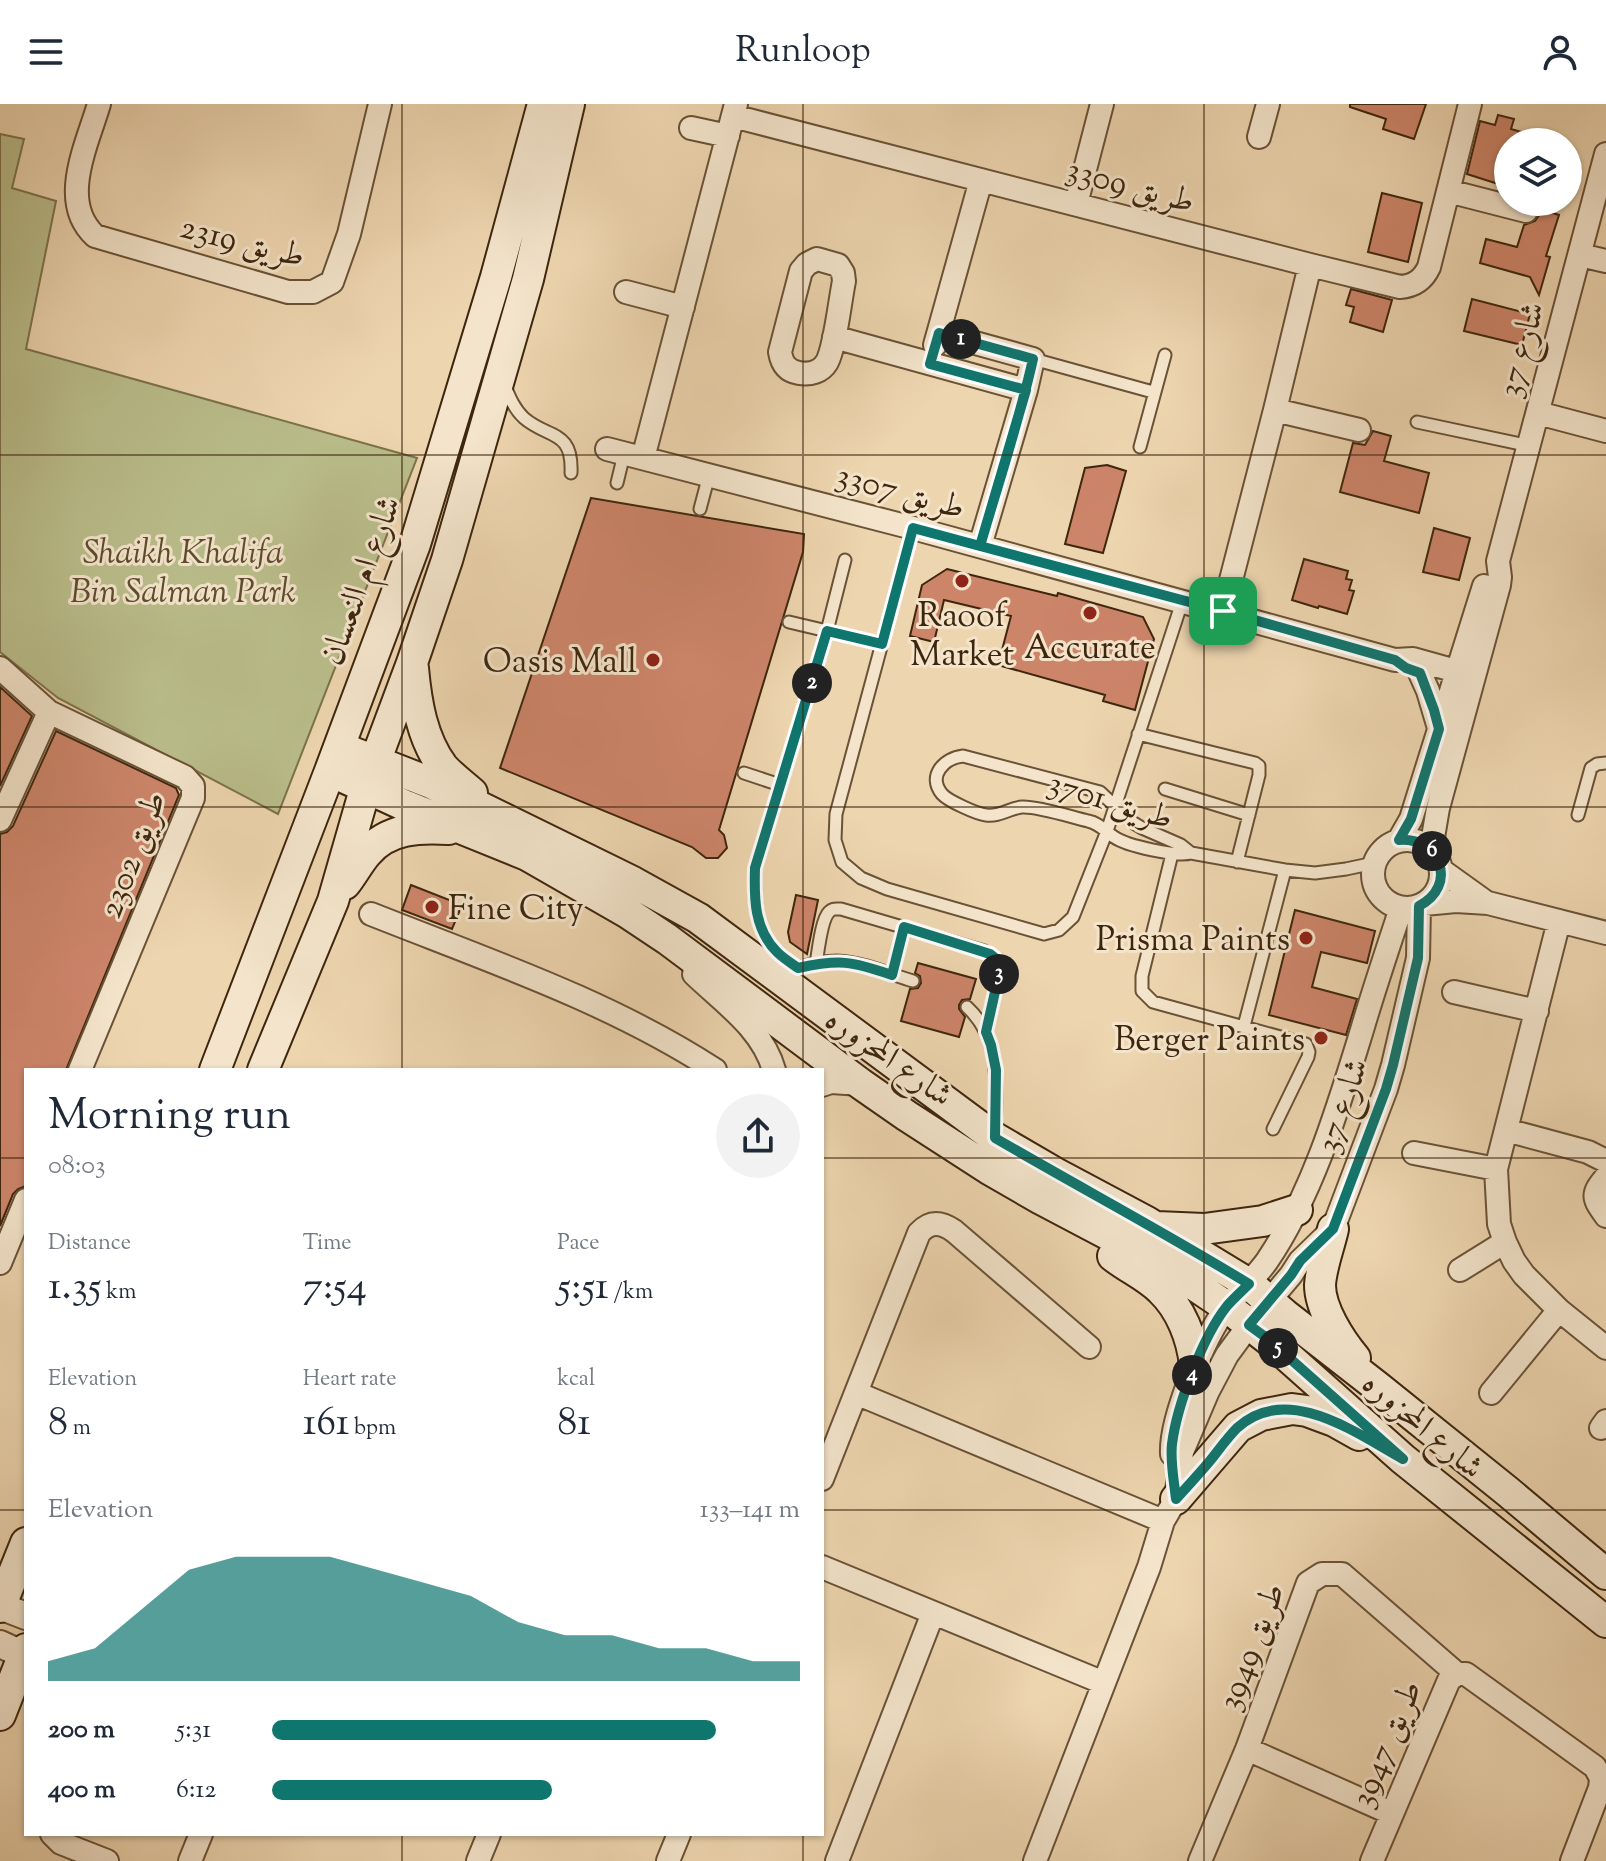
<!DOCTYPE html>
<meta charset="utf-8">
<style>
:root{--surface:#fff;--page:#f2f2f3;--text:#1f2937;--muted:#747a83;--accent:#0f766e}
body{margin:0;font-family:"Sorts Mill Goudy",Amiri,serif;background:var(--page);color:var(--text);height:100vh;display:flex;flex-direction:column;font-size:30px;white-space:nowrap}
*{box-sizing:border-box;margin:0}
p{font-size:26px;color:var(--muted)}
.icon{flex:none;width:44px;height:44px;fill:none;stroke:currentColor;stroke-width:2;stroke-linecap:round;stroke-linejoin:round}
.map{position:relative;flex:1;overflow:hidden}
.drawer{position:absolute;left:24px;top:964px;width:800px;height:768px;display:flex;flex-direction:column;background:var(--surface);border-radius:0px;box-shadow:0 2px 6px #0004}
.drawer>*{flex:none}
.tools{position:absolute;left:1494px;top:24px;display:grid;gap:16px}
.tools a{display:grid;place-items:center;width:88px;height:88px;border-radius:50%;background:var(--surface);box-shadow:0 2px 6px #0004;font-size:40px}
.pin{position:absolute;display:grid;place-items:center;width:68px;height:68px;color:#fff;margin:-34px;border-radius:16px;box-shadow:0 4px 12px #0006}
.km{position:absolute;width:40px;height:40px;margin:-20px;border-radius:50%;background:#222;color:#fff;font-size:22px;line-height:40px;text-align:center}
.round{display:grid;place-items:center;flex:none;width:84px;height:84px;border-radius:42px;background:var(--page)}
.head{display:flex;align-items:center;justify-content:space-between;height:136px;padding:0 24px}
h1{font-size:44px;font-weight:600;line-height:60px}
.metrics{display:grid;grid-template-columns:repeat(3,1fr);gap:12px;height:136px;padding:8px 24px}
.metrics div{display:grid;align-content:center}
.metrics b{font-size:40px;font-weight:600}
.metrics small{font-size:22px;font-weight:400}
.metrics p{font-size:22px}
.chart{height:224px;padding:16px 24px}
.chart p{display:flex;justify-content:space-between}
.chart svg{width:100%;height:144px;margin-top:8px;fill:var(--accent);opacity:.7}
ul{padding:0 24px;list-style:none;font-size:26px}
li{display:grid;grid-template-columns:128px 96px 1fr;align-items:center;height:60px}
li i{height:20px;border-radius:10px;background:var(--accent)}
header{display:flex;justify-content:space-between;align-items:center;height:104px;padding:0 24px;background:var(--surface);font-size:36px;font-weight:600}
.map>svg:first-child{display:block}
</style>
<header><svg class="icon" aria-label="menu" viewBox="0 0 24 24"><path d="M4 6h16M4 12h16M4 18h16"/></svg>Runloop<svg class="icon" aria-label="person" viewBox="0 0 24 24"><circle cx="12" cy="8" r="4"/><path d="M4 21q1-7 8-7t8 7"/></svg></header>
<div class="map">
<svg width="1606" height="1757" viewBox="0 0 1606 1757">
<rect width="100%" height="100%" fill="#edd5af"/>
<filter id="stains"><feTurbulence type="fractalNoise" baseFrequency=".0025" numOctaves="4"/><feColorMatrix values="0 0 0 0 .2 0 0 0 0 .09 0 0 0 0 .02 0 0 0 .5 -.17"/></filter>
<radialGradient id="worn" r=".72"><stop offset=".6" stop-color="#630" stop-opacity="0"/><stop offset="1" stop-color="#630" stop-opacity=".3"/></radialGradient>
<path fill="#b9bd8a" stroke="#7c724c" stroke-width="2" d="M0 30 24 35 12 84 56 97 26 245 417 354 278 710 58 594 0 548Z"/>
<path fill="#cd856a" stroke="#3e260e" stroke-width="2" d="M1350 0H1426L1414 35 1383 25 1386 15 1350 3Z
M1498 11 1514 15 1511 25 1539 33V38H1508V81L1496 77 1495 79 1467 70 1480 17 1495 21Z
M1382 89 1422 99 1408 158 1368 148Z
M1540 105 1559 111 1546 152 1550 153 1539 191 1530 173 1480 159 1486 135 1517 143 1524 121 1535 117 1539 111Z
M1351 185 1392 196 1383 228 1350 218 1354 203 1346 201Z
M1472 195 1530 210 1522 241 1464 227Z
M1373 327 1391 332 1384 357 1429 369 1419 409 1340 388 1353 339 1365 341Z
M1107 361 1126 367 1103 449 1065 440 1085 364Z
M591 394 804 430 803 448 719 726 724 731 727 744 718 754H706L692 743 500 664Z
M1434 424 1470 434 1459 476 1423 468Z
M1304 455 1348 467 1346 475 1352 476 1349 486 1354 487 1347 510 1319 502 1318 504 1292 496Z
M947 465 1057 492 1058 489 1143 513 1154 535 1135 606 1103 597 1105 591 998 561 1011 512 944 496 934 538 910 532 922 481Z
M0 583 32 612 0 682Z
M56 627 176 684 179 691 66 966H26V1082L18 1085 13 1090 0 1122V730L7 728 13 722Z
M411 781 462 801 452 825 402 806Z
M796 791 818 796 807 850 790 838 788 828Z
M1295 806 1375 827 1367 859 1321 848 1312 883 1357 895 1346 931 1269 911Z
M918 859 976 875 970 895 962 896 959 901V905L965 913 959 933 901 917 910 885 918 884 921 879 920 872 915 869Z"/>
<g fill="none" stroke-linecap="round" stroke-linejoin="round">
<g stroke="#6a5236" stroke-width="15">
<path id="service" d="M1033 255 1153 288
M504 280C509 292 514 305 524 314 548 335 573 325 571 369
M1417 318 1530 342
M1140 343 1165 251
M617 379 624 350
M700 405 709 371
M913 424 836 710 835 736 842 758 861 774 887 785 1044 830 1059 826 1073 813 1107 727 1182 498
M789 518 882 540
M1138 630 1255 659 1259 662V671L1237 758
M963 652 1100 688 1132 718 1142 724 1181 741 1191 749C1177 753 1127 742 1114 733 1105 727 1099 719 1088 717 1071 713 1038 702 1022 703 1010 704 999 713 986 711 977 710 948 697 942 690 927 672 944 654 963 652Z
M744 669 780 681
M1165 685 1249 711
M1578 711 1591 664 1597 660 1606 659
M1191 749 1285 766 1315 769 1346 765 1374 759
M1172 750 1142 872V887L1153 898 1306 940 1309 948 1308 953 1273 1025
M816 860C818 849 821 816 829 808 833 804 835 805 841 805L984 847 995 854 999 870 986 928
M798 864C791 859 783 854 777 848 754 825 754 794 755 764L827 527 845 456
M793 865C807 861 823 857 837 857 863 858 889 870 913 877
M892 871 904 823
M967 903C1003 936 996 985 995 1029
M1244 922 1285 766"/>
</g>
<g stroke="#6a5236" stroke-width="26">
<path id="minor" d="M99 0C87 41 58 98 95 132L288 188H313L332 178 349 130 380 0
M733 12 1310 161 1400 183C1414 182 1423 176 1429 163L1470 0
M691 24 728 32
M1259 33 1268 0
M1448 87 1526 107
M1076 100 1102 0
M1580 151 1606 157
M817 155 838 161 843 169 844 177C840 197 835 243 827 258 821 268 810 271 799 269 787 267 782 260 780 248L801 167 807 160Z
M626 188 683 203
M939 229 1033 255 1026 286 980 442
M834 233 1026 286
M935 241 981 76
M1275 306 1359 326
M1538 309 1606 327
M607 345 913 424 1395 556 1413 555 1474 572
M643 354 736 0
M1223 507 1275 306 1310 161
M0 564 49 608 185 673 193 682V694L80 966
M1420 569 1428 587 1439 624
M0 716 49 608
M1373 770a34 34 0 1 1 68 0a34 34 0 1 1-68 0Z
M1399 736 1411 715 1484 482
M1431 745 1438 704 1499 481 1500 473 1498 457 1606 50
M1441 766 1487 799
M1424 800 1456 797 1488 799 1606 829
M371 810C487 856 611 898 715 966
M1559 817 1496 1065 1499 1120 1505 1138 1514 1157 1524 1171 1559 1206 1606 1244
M694 870C724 899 762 924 774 966
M1454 888 1537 907
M822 981 831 978 861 980
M1506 1026 1588 1048 1606 1057
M1414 1049 1496 1065
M1606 1073C1591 1091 1593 1094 1606 1112
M0 1159 26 1096
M1460 1166 1505 1138
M856 1289 1163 1417
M1491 1289 1559 1206
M1601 1324 1606 1317
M1172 1350C1170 1315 1205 1231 1227 1203 1239 1187 1255 1174 1267 1157 1313 1089 1338 1004 1362 926 1374 885 1388 844 1401 804
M822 1375 919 1129C930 1117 941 1118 954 1127L1089 1243
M822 1463 1104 1579
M1247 1645 1391 1709
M52 1730 61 1739 107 1757
M190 1757 201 1730
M478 1757 489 1730
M668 1757 679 1730
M837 1757 933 1509
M1035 1757 1149 1463 1163 1417 1176 1395 1182 1348 1208 1287 1227 1251 1249 1221 1291 1171 1300 1157 1333 1125 1386 985 1393 961 1418 854 1419 802
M1200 1757 1247 1645 1308 1479 1322 1470H1342L1457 1570
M1372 1757 1449 1576 1457 1570H1466L1595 1663 1601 1674 1600 1684 1572 1757"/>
</g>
<g stroke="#6a5236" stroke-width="30">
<path id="tertiary" d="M0 1502 26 1512
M0 1540 24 1551"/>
</g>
<g stroke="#3e260e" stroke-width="34">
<path id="secondary" d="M413 564C416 598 422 635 443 663 451 672 463 681 472 689
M339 643 431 679 633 778 698 814 995 1034 1055 1069 1147 1118 1249 1180 1284 1210 1379 1284 1507 1387 1606 1470
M330 667 406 702 527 751 628 809 667 835 861 980 907 1012 989 1065 1041 1095 1134 1144 1187 1176 1227 1203 1268 1235 1403 1355 1606 1518
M345 780C353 770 359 758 367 749 388 724 420 723 449 725
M215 966 330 667 415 440 496 173 543 0
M263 966 333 797 366 682 412 559 447 456 528 175 569 0
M1157 1123 1204 1125 1263 1117 1297 1106
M1333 1125C1329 1143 1321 1163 1320 1181 1320 1205 1340 1236 1355 1254
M1113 1152C1128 1164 1147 1172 1161 1186 1181 1205 1192 1234 1195 1261
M1176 1395 1238 1323 1261 1311 1292 1305 1307 1307 1334 1317 1359 1331
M0 1503 26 1439
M0 1611 26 1545"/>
</g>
<use href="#service" stroke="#f3e4cb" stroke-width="11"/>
<use href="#minor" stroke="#f3e4cb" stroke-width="22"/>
<use href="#tertiary" stroke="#f3e4cb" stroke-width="26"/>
<use href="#secondary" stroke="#f3e4cb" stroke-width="30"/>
</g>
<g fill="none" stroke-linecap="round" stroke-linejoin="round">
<g stroke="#fff" stroke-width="16">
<path id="route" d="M1223 507 980 442 1026 286 930 260 939 229 1033 255C1019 318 998 380 980 442L913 424 882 540 827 527 755 764C754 794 754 825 777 848 783 854 791 859 798 864 840 855 851 857 892 871L904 823 990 850 995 854 999 870 986 928 991 941 996 966 995 1034C1079 1083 1166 1129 1249 1180 1242 1187 1234 1194 1227 1202 1203 1232 1177 1301 1172 1340 1170 1357 1174 1377 1176 1395 1187 1383 1198 1371 1209 1358 1218 1347 1227 1334 1237 1324 1287 1278 1356 1329 1403 1355L1268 1235 1249 1221 1291 1171 1300 1157 1333 1125 1386 985 1393 961 1418 854 1419 802C1458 782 1441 733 1399 736L1411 715 1439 625 1434 606 1420 569 1406 564 1395 556 1223 507"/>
</g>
<use href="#route" stroke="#0f766e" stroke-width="10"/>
</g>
<path fill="none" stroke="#3e260e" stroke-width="2" stroke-opacity="0.55" d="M402 0V966M803 0V966M1204 0V1757M0 351H1606M0 703H1606M0 1054H26M822 1054H1606M0 1406H26M822 1406H1606M402 1730V1757M803 1730V1757"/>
<g fill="#8f2418" stroke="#f3e4cb" stroke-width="3">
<circle cx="962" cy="477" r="8"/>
<circle cx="1090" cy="509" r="8"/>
<circle cx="653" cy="556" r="8"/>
<circle cx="432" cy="803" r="8"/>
<circle cx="1306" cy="834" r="8"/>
<circle cx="1321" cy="934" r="8"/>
</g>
<g text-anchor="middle" stroke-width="6" stroke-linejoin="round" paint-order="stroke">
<g font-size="34" fill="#3e260e" stroke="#f3e4cb">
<text transform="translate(1131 80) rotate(15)" y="12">طريق 3309</text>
<text transform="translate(243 136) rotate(14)" y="12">طريق 2319</text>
<text transform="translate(1520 245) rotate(-75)" y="12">شارع 37</text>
<text transform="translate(901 386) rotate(15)" y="12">طريق 3307</text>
<text transform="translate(359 476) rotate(-70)" y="12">شارع ام النعسان</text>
<text transform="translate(1111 695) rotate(17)" y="12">طريق 3701</text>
<text transform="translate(131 750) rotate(-69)" y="12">طريق 2302</text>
<text transform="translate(890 952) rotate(35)" y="12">شارع المحزوره</text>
<text transform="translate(1341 1001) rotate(-71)" y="12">شارع 37</text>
<text transform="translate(1424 1320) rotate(40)" y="12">شارع المحزوره</text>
<text transform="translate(1250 1542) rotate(-69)" y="12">طريق 3949</text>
<text transform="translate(1385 1639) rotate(-67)" y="12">طريق 3947</text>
</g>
<g font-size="34" font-style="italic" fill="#5d4c2d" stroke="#f3e4cb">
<text x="183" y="459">Shaikh Khalifa<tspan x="183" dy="39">Bin Salman Park</tspan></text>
</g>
<g font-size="34" fill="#3e260e" stroke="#f3e4cb" text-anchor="end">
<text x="962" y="522" text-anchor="middle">Raoof<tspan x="962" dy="39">Market</tspan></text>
<text x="1090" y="554" text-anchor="middle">Accurate</text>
<text x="637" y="568">Oasis Mall</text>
<text x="448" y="815" text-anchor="start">Fine City</text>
<text x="1290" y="846">Prisma Paints</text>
<text x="1305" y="946">Berger Paints</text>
</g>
</g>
<rect width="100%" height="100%" filter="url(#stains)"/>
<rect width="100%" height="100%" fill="url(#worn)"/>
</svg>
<div class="tools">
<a><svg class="icon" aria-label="layers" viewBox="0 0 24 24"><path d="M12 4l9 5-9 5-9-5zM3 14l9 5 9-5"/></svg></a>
</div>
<div class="pin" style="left:1223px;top:507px;background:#1e9e55"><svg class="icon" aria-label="arrive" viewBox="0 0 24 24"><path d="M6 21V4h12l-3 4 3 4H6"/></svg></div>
<b class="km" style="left:961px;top:235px">1</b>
<b class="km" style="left:812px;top:579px">2</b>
<b class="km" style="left:999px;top:870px">3</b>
<b class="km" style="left:1192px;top:1271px">4</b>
<b class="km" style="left:1278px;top:1244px">5</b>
<b class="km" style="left:1432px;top:747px">6</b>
<section class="drawer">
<div class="head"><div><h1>Morning run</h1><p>08:03</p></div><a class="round"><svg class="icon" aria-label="share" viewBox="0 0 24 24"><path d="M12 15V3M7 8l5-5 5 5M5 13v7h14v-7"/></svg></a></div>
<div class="metrics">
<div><p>Distance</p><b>1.35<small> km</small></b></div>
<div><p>Time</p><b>7:54</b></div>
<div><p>Pace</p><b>5:51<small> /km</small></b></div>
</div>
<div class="metrics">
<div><p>Elevation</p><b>8<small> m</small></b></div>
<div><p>Heart rate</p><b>161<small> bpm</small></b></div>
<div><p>kcal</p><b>81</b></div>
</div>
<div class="chart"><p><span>Elevation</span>133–141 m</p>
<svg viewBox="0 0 160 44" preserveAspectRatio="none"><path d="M0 44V38L10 34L20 22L30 10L40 6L50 6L60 6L70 10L80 14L90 18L100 26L110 30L120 30L130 34L140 34L150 38L160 38V44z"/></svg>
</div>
<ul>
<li><b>200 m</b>5:31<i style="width:84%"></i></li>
<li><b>400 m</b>6:12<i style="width:53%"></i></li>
</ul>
</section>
</div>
